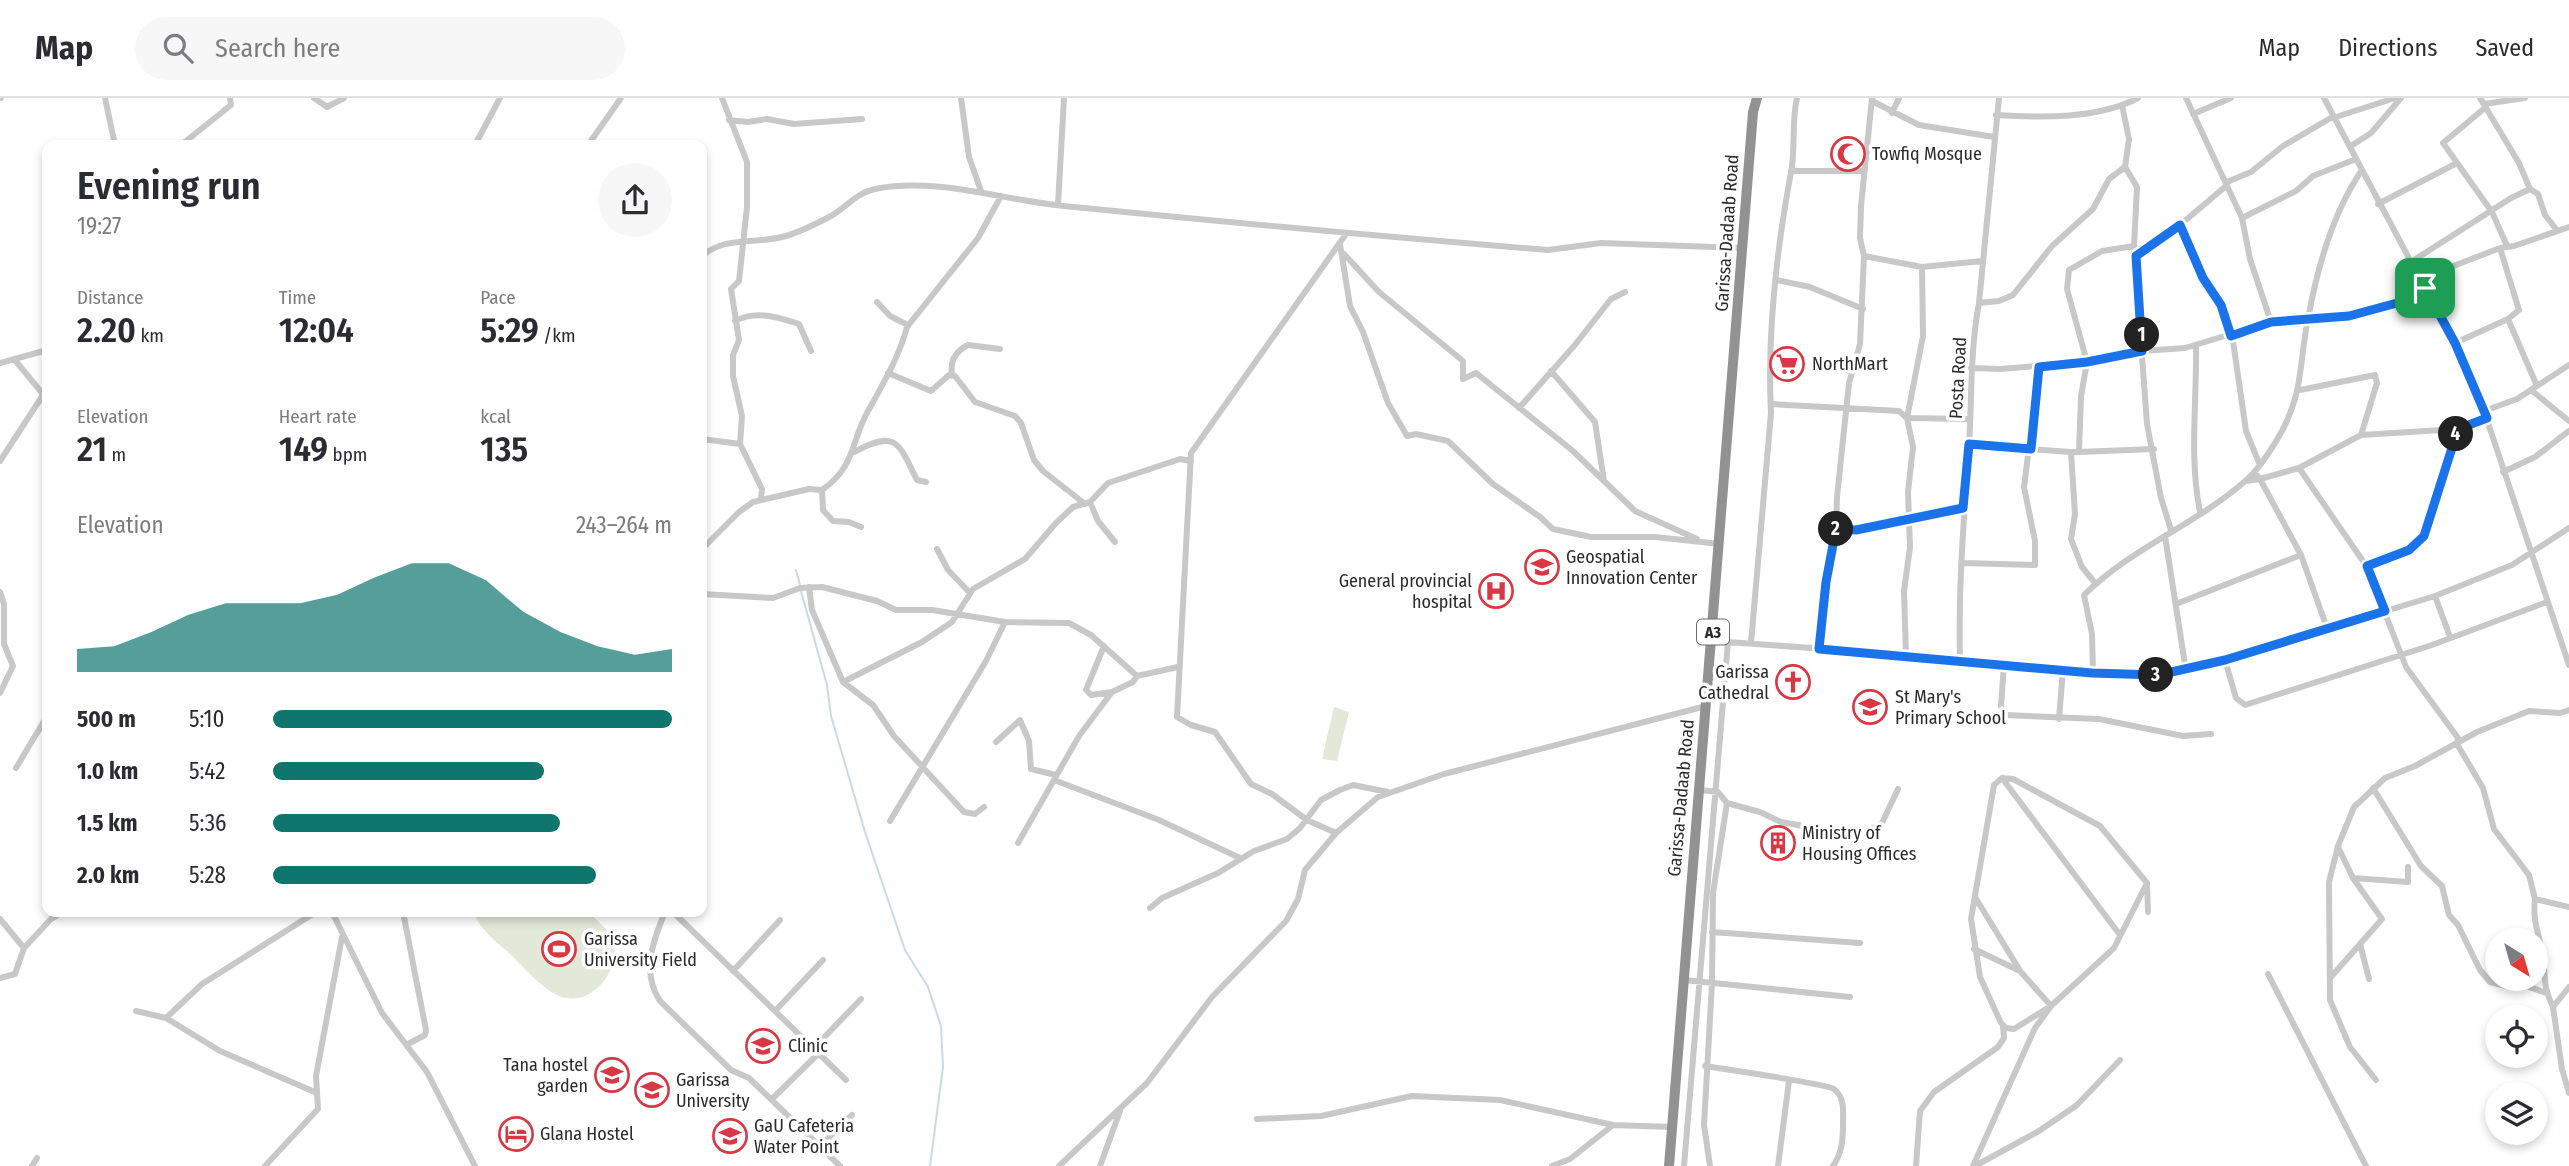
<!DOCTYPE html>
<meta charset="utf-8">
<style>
:root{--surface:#fff;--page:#f7f7f7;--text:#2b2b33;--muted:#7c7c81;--line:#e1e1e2;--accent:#0f766e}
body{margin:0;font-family:"Fira Sans Condensed",sans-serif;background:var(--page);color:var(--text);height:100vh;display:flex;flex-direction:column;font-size:26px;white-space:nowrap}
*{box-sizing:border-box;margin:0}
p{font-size:23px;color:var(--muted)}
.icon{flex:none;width:38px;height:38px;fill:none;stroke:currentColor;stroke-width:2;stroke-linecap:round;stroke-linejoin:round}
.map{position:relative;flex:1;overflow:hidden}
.sheet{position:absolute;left:42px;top:42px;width:665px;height:777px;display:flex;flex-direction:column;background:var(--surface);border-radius:14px;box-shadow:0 4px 10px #0003}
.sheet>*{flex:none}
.needle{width:46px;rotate:143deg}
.buttons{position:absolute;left:2485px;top:830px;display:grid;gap:14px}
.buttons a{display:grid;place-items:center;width:63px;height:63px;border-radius:50%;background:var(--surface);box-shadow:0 4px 10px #0003;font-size:35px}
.pin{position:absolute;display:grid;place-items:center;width:60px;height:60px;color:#fff;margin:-30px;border-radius:14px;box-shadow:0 4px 10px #0006}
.km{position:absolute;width:35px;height:35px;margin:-18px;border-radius:50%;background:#222;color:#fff;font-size:19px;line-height:35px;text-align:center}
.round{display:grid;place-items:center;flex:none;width:74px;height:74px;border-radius:37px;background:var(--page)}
.headline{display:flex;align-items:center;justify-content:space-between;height:119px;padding:0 35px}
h1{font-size:38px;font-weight:600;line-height:52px}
.metrics{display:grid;grid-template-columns:repeat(3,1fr);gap:10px;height:119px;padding:7px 35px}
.metrics div{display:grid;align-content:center}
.metrics b{font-size:35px;font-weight:600}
.metrics small{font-size:19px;font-weight:400}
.metrics p{font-size:19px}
.chart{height:196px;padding:14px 35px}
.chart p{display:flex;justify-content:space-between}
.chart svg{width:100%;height:126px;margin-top:7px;fill:var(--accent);opacity:.7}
ul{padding:0 35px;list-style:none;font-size:23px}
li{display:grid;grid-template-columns:112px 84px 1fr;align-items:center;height:52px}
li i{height:18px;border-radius:9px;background:var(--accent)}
header{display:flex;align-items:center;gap:42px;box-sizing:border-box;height:98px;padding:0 35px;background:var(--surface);border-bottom:2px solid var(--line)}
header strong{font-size:33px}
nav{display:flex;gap:38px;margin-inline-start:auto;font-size:24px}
.search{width:490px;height:63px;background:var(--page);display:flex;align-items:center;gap:18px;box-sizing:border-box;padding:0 24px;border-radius:38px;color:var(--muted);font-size:26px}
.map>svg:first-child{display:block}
</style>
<header>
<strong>Map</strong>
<div class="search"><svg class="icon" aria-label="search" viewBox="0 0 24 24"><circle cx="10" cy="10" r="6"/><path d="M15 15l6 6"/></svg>Search here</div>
<nav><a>Map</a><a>Directions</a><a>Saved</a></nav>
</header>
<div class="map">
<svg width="2569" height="1068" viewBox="0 0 2569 1068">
<rect width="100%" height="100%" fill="#fff"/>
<path fill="#e2e9d9" d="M1334 609 1349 614 1337 663 1322 661Z
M474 814H588C596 822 609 831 613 842 623 872 589 913 557 897 539 888 523 868 508 854 495 843 479 831 474 814Z"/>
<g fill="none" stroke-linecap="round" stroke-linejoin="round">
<path stroke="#c6dbe8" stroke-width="2" d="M796 472 800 487
M801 493 827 587 831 618 865 734 905 852 928 889 941 928 943 969 930 1068"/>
<path stroke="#c8c8c8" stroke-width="6" d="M0 0H1
M105 0 115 47
M314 0 327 9 344 0
M722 0 747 64V109L739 183 731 191 739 242 733 257V278L742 318 740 346
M961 0 969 59 981 93
M2186 0 2242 120 2250 161 2271 224
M2324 0 2411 164 2417 182 2425 190 2455 245 2484 313 2569 567
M2480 0 2519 65 2530 91 2538 96 2545 117 2556 131
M1872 3 1919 27 1994 39
M2484 6 2525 0
M2122 7 2129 41 2125 69 2137 89 2134 148 2147 326 2161 400 2171 432
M2486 9 2443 45 2492 114 2507 148
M1892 15 1899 0
M2193 16 2231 0
M1996 17C2041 20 2098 21 2138 0
M2336 19 2395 0
M729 22 748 24 767 21 794 26 862 21
M181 47 231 7 230 0
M475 47 500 0
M588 47 621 0
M2351 48 2371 35 2401 0
M1791 73H1864
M2227 84 2251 74 2283 48 2334 18
M2378 106 2457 65
M1058 107 1064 0
M2242 120 2296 93 2313 78 2356 61
M2180 127 2203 180 2221 207 2231 229 2246 333 2259 365
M1340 146 1350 208 1363 234 1388 305 1407 338 1416 336 1448 343 1493 386 1540 419 1553 431 1591 439H1655L1720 446
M1344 156 1379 194 1463 263V281L1476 275 1573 353 1635 413 1697 441
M702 158C725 138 755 146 782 139 798 135 816 126 831 118 847 109 856 95 875 91 938 79 1002 102 1064 108 1225 124 1387 139 1548 152L1601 145 1742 150
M1864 158 1922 169 1982 163
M2136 158 2167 138 2226 88
M2411 164 2511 100 2530 91
M1777 182 1810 189 1863 211
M2417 182 2500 150 2514 148 2569 129
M877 204 890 218 908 227
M1979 205 1999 203 2013 197 2052 148 2093 111 2109 81 2125 69
M2508 221 2537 288
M735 223C756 212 778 219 799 226L811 253
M2455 245 2508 221 2519 212 2500 150
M2196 248C2197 304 2189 359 2200 414
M14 261 47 301
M0 265 47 252
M1971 270 2000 271 2087 264 2142 253 2185 250 2271 224 2349 218 2397 205 2425 190
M1551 273 1595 324 1604 383
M888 275 931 293 949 277 955 278 975 304 1015 318 1021 325 1034 362 1043 373 1085 406
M952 276C950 263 956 253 968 247L1000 251
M2300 292 2375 277 2377 285 2361 337
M2531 292 2569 323
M1771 306 1899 313 1907 320 1969 321
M1519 310 1574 248 1611 201 1625 194
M2484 313 2517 301 2569 267
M702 341 740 346 762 391 761 400
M1969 347 2071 354
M854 354C898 330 899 347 917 382L926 384
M2079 354 2154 351
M0 363 43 297
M2299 370 2367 469 2406 569 2458 640 2457 646 2483 690 2494 731 2529 777 2535 801
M2254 374 2260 381 2299 370 2361 337 2458 331 2487 320
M2503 374 2535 359 2569 333
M822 392 823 412 833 423 849 424 861 429
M1090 404 1098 423 1115 444
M1836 431 1856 432 1963 410
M2165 438 2186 573
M702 451 739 414 753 404 809 391 822 392C856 368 850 345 868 313 883 286 899 259 907 229L978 140 1001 98
M937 451 948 472 970 495
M2301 457 2327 530
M1963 465 2035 467V443L2024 389 2039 269
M2367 469 2409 452 2424 438 2458 331
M2095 485 2082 469 2071 441 2075 416 2071 354H2079L2081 298 2087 264 2067 191 2069 172 2102 153 2134 148
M809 489 812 512 843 584 873 607 894 638 964 714 975 716 984 709
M0 494 4 506V546L13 568 0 595
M702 496 773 500 800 490 822 489 877 503 896 512H932L1005 524 1069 525 1091 537 1137 578
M2435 498 2450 539
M2176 506 2301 457 2260 381 2246 383
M1713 543 1924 558 2093 575 2158 577 2225 562 2435 498 2512 467 2569 430
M1751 545 1771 315C1767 238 1777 150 1791 74 1796 50 1791 25 1797 0
M1104 548 1086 592 1091 597 1112 594
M1819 551 1826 484 1836 431 1837 399 1849 285 1860 246 1864 158 1860 140 1861 108 1872 0
M1906 558 1904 493 1910 449 1908 394 1913 349 1907 320 1923 238 1922 169
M1960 561C1958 490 1964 420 1969 348 1972 300 1970 253 1979 205L1999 0
M2225 562 2236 600 2245 607 2432 547 2547 504
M2004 566 2001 608 2005 617 2099 621 2183 638 2211 636
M2093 575 2092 536 2084 497C2131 450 2195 427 2244 384 2259 372 2273 349 2282 333 2304 291 2299 264 2308 221 2317 171 2333 114 2362 72
M843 584 922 544 952 524 973 491 1025 461 1056 425 1073 409 1090 404 1108 385 1180 361 1191 363
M2059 621 2063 571
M996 644 1020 622 1029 643 1031 671 1056 677
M16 670 47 618
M2002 680 2120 837
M1054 682 1159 722 1240 760
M2373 690 2421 768 2442 788 2449 817 2458 827 2480 872 2490 884 2506 888 2524 887
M1700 692 1718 694 1727 705 1760 714 1781 724 1859 738 1882 725 1898 691
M890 723 986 563 1005 524
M1336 735 1307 722 1272 696 1251 686 1215 634 1191 627 1177 619 1191 355 1346 136
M1018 745 1079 638 1112 594 1133 584 1137 578 1178 569
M2353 780 2408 784V769
M1975 799 2019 871
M1150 810 1162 800 1218 775 1254 753 1287 741 1300 730 1321 702 1340 692 1353 687 1388 694
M332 814 382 915 427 974 475 1068
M403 814 426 932 425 937 408 946
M665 814C653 843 641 874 660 903L731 972 749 980 840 1068
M673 814 846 982
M0 821 24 850
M1712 834 1860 845
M2360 846 2369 881
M1974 851 2020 873 2051 908 2014 931 2006 930 2001 925 1980 879 1971 821 1994 687 2002 680 2013 681 2100 728 2147 785 2148 814
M733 873 780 822
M2268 876 2366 1068
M2331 879 2382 821 2353 780 2338 749
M0 880 15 876 24 850 51 821 63 814
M2519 880 2524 887 2546 895
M1684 882 1850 899
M2569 889 2553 909 2562 971 2569 995
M2553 909C2543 889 2546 882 2543 861 2541 838 2532 827 2535 801L2569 809
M136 913 166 920 220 953 317 995
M775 913 823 862
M166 920 202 886 316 814
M813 951 861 901
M1705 968C1723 971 1828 986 1834 991 1845 1000 1843 1013 1843 1026 1843 1042 1842 1055 1833 1068
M2376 982 2350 949 2330 902 2329 784 2338 748 2354 709 2385 680 2415 668 2477 634 2529 613 2560 615 2569 612
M772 1001 818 956
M1257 1021 1321 1018 1412 998 1500 1002 1613 1027
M820 1048 852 1017
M32 1068 37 1060
M265 1068 318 1011 316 978 342 839
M1059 1068 1147 985 1212 899 1286 823 1298 801 1305 772 1336 735 1378 699 1444 676 1706 608
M1100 1068 1120 1013
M1552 1068 1570 1061 1613 1027 1672 1029
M1684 1068 1728 544
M1710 1068 1704 1027 1712 885 1713 795 1727 705
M1778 1068 1789 983
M1916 1068 1920 1013 1934 994 1998 949 2004 940 2003 928
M1973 1068 2035 930 2051 908 2114 850 2147 785
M1975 1068 2039 1033 2077 1007 2120 962"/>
<path stroke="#929292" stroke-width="10" d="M1669 1068 1753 14 1757 0"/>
</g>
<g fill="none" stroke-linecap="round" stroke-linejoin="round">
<g stroke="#fff" stroke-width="14">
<path id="route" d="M2180 127 2203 180 2221 207 2231 238 2271 224 2349 218 2397 205 2425 190 2455 245 2487 320 2458 331 2424 438 2409 452 2367 468 2385 513 2225 562 2158 577 2092 575 1819 551 1826 484 1836 431 1856 432 1963 410 1969 346 2031 351 2039 269 2087 264 2142 253 2136 158Z"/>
</g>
<use href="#route" stroke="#1a73e8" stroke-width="9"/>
</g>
<defs>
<g id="mosque-ring" transform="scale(1.75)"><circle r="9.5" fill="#fff" stroke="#d93743" stroke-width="1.5"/><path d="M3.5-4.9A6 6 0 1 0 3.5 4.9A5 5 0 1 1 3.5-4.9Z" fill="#d93743"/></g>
<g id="supermarket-ring" transform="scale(1.75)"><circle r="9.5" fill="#fff" stroke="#d93743" stroke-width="1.5"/><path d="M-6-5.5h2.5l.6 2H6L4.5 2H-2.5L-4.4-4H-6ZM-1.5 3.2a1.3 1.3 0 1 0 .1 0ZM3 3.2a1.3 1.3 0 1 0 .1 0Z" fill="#d93743"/></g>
<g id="university-ring" transform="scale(1.75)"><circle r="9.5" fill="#fff" stroke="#d93743" stroke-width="1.5"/><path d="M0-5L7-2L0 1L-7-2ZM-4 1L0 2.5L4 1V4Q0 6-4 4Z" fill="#d93743"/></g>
<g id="hospital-ring" transform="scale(1.75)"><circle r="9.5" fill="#fff" stroke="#d93743" stroke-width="1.5"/><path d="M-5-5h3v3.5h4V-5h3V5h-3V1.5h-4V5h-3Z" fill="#d93743"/></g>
<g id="church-ring" transform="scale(1.75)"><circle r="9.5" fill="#fff" stroke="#d93743" stroke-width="1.5"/><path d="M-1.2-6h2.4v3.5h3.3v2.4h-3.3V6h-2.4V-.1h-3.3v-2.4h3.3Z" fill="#d93743"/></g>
<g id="school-ring" transform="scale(1.75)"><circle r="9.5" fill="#fff" stroke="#d93743" stroke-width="1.5"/><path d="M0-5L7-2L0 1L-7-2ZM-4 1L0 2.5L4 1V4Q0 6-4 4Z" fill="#d93743"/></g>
<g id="building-ring" transform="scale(1.75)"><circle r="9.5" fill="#fff" stroke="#d93743" stroke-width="1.5"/><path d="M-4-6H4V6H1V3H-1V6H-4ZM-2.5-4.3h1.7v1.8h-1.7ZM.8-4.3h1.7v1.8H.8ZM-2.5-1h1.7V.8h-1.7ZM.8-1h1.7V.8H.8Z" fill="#d93743"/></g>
<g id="stadium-ring" transform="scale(1.75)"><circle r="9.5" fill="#fff" stroke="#d93743" stroke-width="1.5"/><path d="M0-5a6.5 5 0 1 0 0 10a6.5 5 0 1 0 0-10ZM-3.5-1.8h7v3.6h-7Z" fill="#d93743"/></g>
<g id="hotel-ring" transform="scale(1.75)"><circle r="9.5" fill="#fff" stroke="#d93743" stroke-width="1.5"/><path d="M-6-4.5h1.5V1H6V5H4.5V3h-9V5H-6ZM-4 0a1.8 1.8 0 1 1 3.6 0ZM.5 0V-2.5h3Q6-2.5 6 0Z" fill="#d93743"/></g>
</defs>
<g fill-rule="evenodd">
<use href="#mosque-ring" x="1848" y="56"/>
<use href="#supermarket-ring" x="1787" y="266"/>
<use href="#university-ring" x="1542" y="469"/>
<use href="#hospital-ring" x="1496" y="493"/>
<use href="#church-ring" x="1793" y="584"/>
<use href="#school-ring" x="1870" y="609"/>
<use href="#building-ring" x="1778" y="745"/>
<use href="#stadium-ring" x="559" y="851"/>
<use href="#university-ring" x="763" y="948"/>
<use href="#university-ring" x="612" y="977"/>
<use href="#university-ring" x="652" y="992"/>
<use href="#hotel-ring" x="516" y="1036"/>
<use href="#university-ring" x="730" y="1038"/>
</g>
<g text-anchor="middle" stroke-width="7" stroke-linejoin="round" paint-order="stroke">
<rect fill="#fff" stroke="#6b6b6b" stroke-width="2" x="1697" y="521.5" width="32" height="25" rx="5"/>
<g font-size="16" font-weight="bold" fill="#2b2b2b">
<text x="1713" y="540">A3</text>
</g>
<g font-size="18" fill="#2b2b2b" stroke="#fff" text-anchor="start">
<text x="1872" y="62">Towfiq Mosque</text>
<text x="1812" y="272">NorthMart</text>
<text x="1566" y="465">Geospatial<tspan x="1566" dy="21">Innovation Center</tspan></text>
<text x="1472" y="489" text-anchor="end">General provincial<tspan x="1472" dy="21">hospital</tspan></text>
<text x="1769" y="580" text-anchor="end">Garissa<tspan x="1769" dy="21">Cathedral</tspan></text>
<text x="1895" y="605">St Mary's<tspan x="1895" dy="21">Primary School</tspan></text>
<text x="1802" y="741">Ministry of<tspan x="1802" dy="21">Housing Offices</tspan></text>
<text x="584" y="847">Garissa<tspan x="584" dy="21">University Field</tspan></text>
<text x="788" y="954">Clinic</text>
<text x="588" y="973" text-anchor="end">Tana hostel<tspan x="588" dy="21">garden</tspan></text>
<text x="676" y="988">Garissa<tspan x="676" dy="21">University</tspan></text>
<text x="754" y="1034">GaU Cafeteria<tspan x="754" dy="21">Water Point</tspan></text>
<text x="540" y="1042">Glana Hostel</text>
</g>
<g font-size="18" fill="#2b2b2b" stroke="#fff">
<text transform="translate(1727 135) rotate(-86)" y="6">Garissa-Dadaab Road</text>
<text transform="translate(1958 280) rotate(-87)" y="6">Posta Road</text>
<text transform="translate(1681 700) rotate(-85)" y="6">Garissa-Dadaab Road</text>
</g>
</g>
</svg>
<div class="buttons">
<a><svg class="needle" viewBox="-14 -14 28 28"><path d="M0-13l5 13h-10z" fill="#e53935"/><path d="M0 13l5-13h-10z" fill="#7c7c81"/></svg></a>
<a><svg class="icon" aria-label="locate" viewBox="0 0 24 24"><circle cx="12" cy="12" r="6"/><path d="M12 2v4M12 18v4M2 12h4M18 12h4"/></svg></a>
<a><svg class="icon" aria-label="layers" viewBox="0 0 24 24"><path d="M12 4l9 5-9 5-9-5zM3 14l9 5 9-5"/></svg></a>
</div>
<div class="pin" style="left:2425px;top:190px;background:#1e9e55"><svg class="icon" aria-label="arrive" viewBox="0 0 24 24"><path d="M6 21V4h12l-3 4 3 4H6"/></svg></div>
<b class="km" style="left:2142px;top:237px">1</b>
<b class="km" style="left:1836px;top:431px">2</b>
<b class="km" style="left:2156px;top:577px">3</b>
<b class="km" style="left:2456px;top:336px">4</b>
<section class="sheet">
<div class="headline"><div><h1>Evening run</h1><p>19:27</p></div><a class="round"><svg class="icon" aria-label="share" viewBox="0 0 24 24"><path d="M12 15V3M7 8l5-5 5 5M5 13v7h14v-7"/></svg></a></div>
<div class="metrics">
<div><p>Distance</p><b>2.20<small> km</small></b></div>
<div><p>Time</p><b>12:04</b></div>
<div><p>Pace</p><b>5:29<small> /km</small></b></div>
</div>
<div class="metrics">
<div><p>Elevation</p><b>21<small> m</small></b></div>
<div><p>Heart rate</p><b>149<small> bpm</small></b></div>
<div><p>kcal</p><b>135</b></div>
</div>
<div class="chart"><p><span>Elevation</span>243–264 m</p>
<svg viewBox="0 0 160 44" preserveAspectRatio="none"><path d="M0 44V36L10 35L20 30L30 24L40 20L50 20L60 20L70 17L80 11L90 6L100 6L110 12L120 23L130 30L140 35L150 38L160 36V44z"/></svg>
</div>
<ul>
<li><b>500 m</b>5:10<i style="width:100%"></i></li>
<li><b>1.0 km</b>5:42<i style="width:68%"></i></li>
<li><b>1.5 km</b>5:36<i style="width:72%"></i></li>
<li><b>2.0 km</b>5:28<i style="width:81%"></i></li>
</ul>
</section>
</div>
